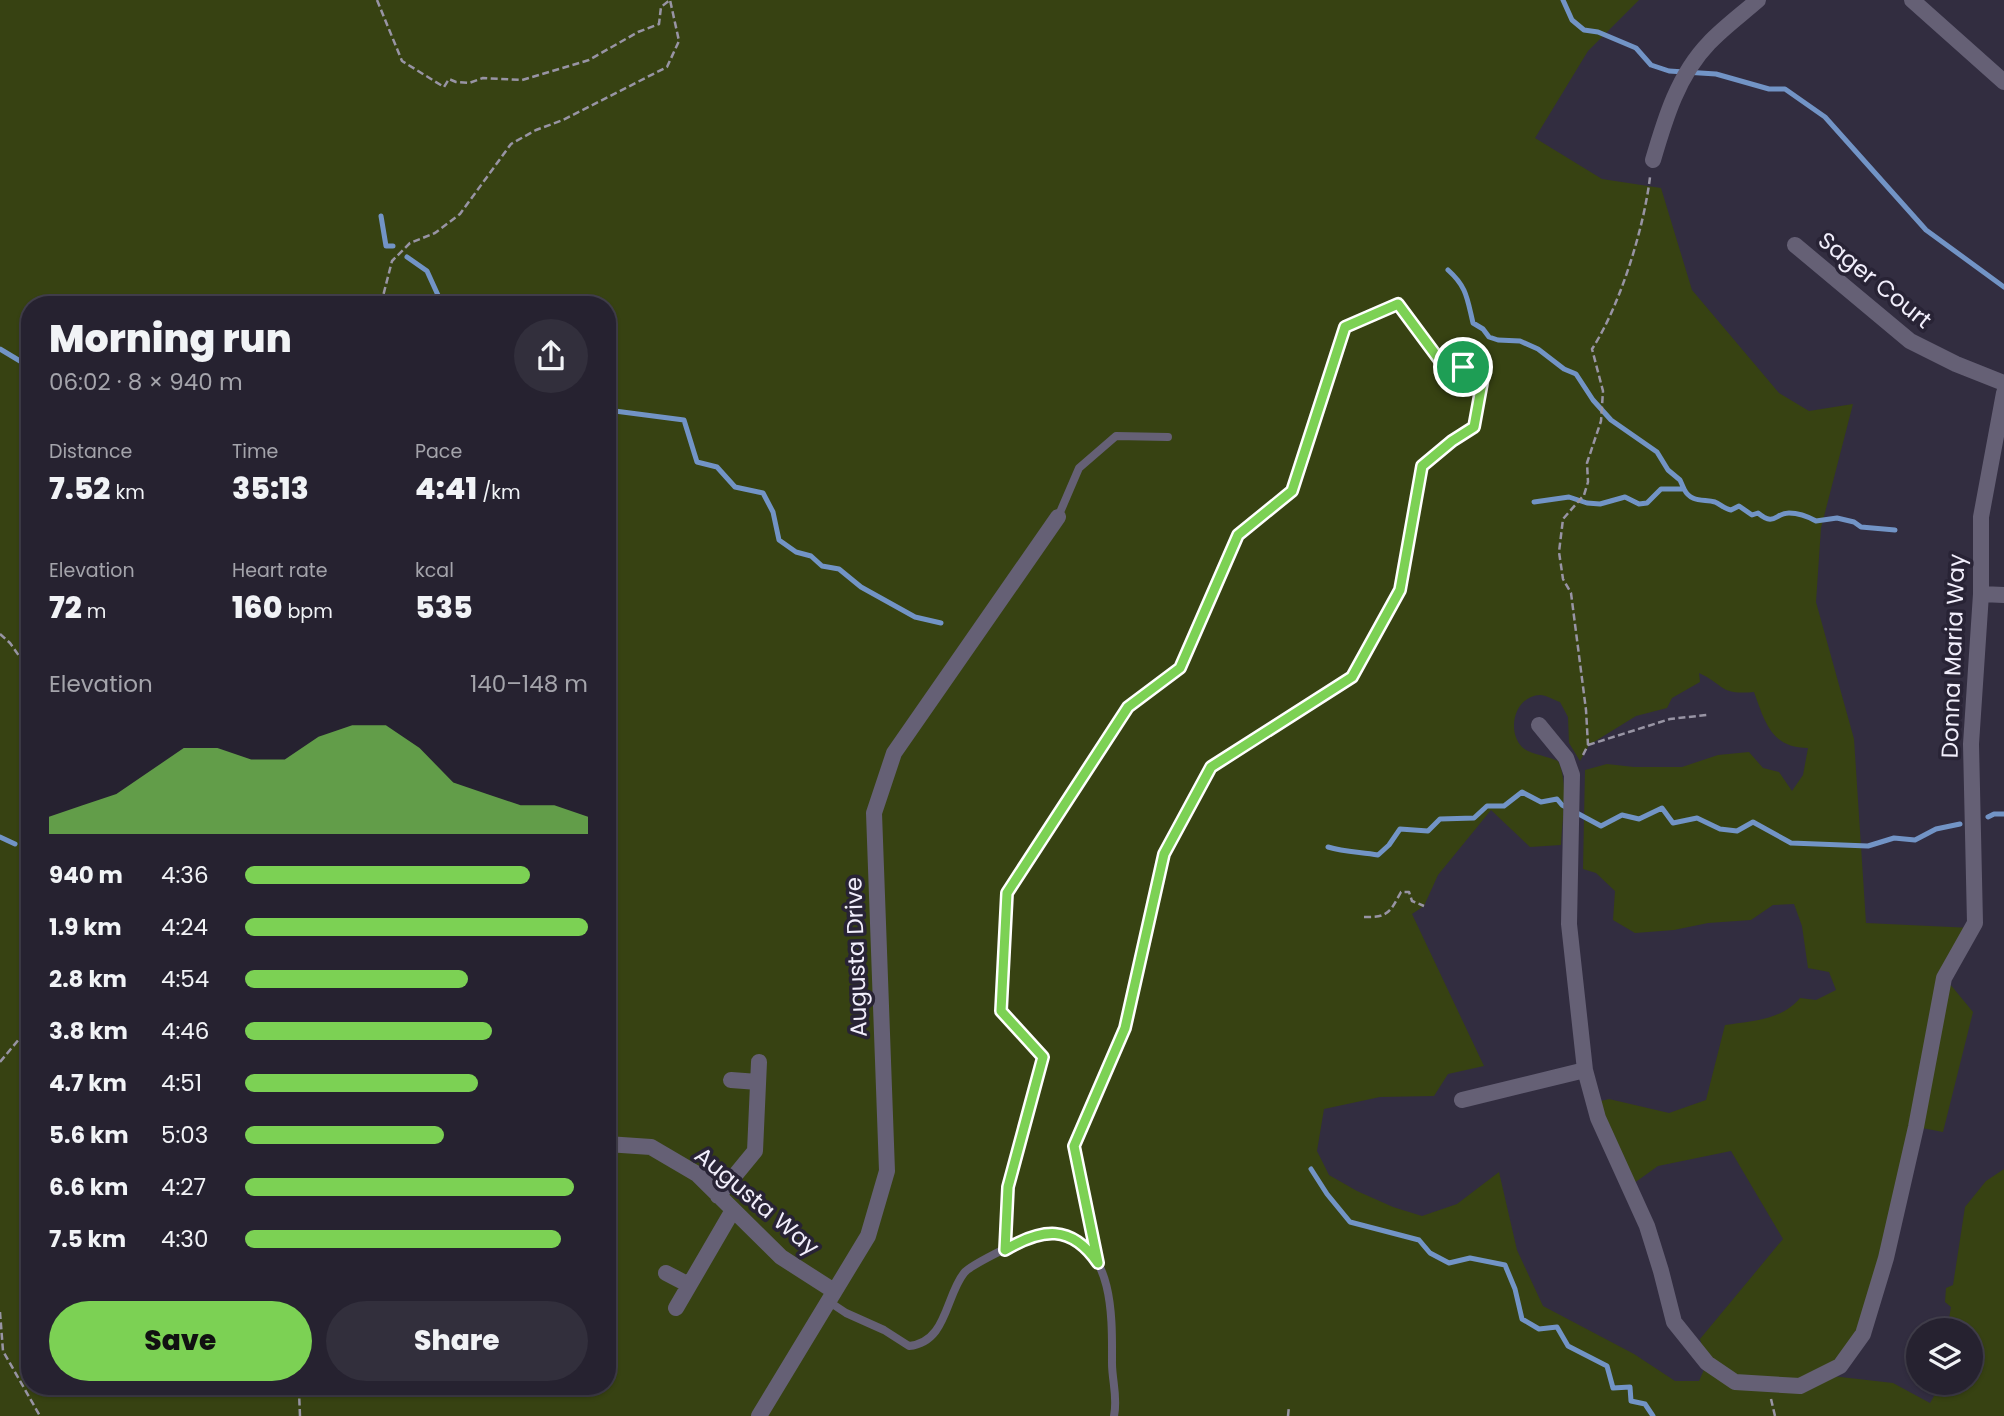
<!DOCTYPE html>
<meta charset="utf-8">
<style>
:root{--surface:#262230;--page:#322f3c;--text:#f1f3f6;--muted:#a4a4ab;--line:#423f4c;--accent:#7cd154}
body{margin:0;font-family:Poppins,sans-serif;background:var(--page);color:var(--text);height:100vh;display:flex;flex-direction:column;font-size:26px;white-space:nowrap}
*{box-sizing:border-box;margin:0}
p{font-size:23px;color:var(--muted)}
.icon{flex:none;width:38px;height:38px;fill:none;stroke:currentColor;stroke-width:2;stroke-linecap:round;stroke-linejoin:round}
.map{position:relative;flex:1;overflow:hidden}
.panel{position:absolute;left:21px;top:296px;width:595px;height:1099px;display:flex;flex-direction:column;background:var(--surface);border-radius:28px;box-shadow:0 2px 5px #0004,0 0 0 2px var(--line)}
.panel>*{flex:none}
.tools{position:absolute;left:1906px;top:1318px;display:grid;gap:14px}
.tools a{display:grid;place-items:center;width:77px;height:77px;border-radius:50%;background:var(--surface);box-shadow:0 2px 5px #0004,0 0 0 2px var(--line);font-size:35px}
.pin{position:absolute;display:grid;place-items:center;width:60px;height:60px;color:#fff;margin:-30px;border:4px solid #fff;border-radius:50%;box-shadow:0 2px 7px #0007}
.round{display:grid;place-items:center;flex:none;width:74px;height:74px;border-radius:37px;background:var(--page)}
.overview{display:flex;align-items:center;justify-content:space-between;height:119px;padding:0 28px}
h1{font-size:38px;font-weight:800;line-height:52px}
.figures{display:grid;grid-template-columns:repeat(3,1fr);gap:10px;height:119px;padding:7px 28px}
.figures div{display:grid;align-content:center}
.figures b{font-size:30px;font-weight:800}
.figures small{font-size:19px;font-weight:400}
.figures p{font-size:19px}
.chart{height:196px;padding:14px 28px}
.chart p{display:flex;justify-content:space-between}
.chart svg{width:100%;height:126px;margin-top:7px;fill:var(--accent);opacity:.7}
.button{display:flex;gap:14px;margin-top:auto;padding:14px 28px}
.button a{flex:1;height:80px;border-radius:42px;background:var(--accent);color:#111;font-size:28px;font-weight:800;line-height:80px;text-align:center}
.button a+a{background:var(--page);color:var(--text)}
ul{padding:0 28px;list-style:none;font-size:23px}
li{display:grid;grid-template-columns:112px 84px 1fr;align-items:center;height:52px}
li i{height:18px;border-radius:9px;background:var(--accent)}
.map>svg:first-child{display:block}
</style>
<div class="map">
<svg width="2004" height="1416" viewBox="0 0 2004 1416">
<rect width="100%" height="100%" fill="#322d40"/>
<path fill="#374212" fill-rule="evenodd" d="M0 0H1639L1588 51 1535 138 1602 179 1661 188 1692 290 1779 393 1809 411 1853 404 1821 528 1816 602 1854 739 1866 923 1972 928 1945 978 1973 1012 1943 1132 1917 1127 1863 1334 1823 1375 1893 1383 1930 1403 1937 1391 1939 1383 1970 1382V1330H1947L1951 1307 1945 1302 1946 1288 1953 1285 1965 1207 1986 1181 2004 1169V1416H0ZM30 304H607V1386H30ZM1699 673C1725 685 1719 695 1754 692 1765 722 1771 748 1808 748L1803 775 1792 791 1779 772 1763 768 1749 752 1718 755 1682 767H1634L1607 764 1585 770 1583 869 1596 873 1615 891 1613 920 1635 933 1674 930 1708 923 1751 920 1773 905 1794 904 1802 926 1808 968 1829 972 1836 990 1816 1000 1800 998C1782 1020 1753 1021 1725 1025L1706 1100 1669 1113 1609 1099 1593 1103 1630 1186 1658 1166 1731 1151 1783 1239 1700 1339 1707 1363 1699 1381H1675L1634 1354 1543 1306 1517 1250 1499 1172 1457 1204 1422 1216 1393 1207 1357 1191 1329 1175 1317 1151 1324 1109 1380 1097 1434 1096 1448 1074 1484 1066 1412 914 1424 906 1438 875 1491 810 1530 847 1561 845C1562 819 1569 783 1558 761 1548 756 1529 754 1522 747 1506 730 1515 696 1540 695 1546 695 1554 700 1560 702L1568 717 1569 743 1580 761 1589 745 1636 716 1667 708 1672 698 1700 682Z"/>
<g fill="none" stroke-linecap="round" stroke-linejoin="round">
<path stroke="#7294c6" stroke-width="5" d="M1563 0 1572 20 1584 30 1598 32 1636 48 1651 65 1669 71 1716 74 1769 89H1785L1825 117 1926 230 2004 287
M381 216 386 246H393
M407 257 427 271 442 304
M1448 270C1467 287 1467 298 1473 323L1483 329 1489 337 1498 340 1520 341 1538 349 1564 369 1576 374 1593 400 1611 420 1657 452 1668 470 1680 480 1684 489
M0 349 30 367
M607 410 684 420 697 462 717 467 735 487 763 493 773 512 779 540 796 552 811 556 822 566 839 569 861 587 915 617 941 623
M1534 502 1569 497 1587 503 1600 504 1625 497 1639 504 1647 503 1661 489H1684C1691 503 1703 499 1715 502 1720 504 1725 509 1731 510L1739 506 1752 515 1758 513C1775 527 1775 513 1789 513 1799 513 1807 516 1816 521L1837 518 1854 522 1861 527 1895 530
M1988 817 1994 814H2004
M0 837 15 844
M1328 847C1344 852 1361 852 1378 855L1389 845 1400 829 1428 831 1440 819 1474 818 1487 806H1504L1522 792 1541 802 1557 799 1562 805 1601 826 1622 815 1639 819 1662 808 1673 823 1697 818 1720 829 1737 831 1753 822 1791 843 1868 846 1894 838 1915 840 1936 829 1960 824
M1311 1169 1327 1194 1350 1222 1419 1240 1430 1253 1449 1263 1470 1258 1505 1265 1515 1289 1522 1319 1539 1329 1557 1327 1568 1346 1607 1366 1613 1388 1630 1387 1631 1401 1645 1404 1653 1416"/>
<path stroke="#9894a4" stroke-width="2.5" stroke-dasharray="7 3.5" stroke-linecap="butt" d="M377 0 402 61 444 87 449 79 456 82 469 83 483 78 522 80 589 60 638 32 659 24 661 7 670 0
M381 304 392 261 410 243 435 233 460 214 511 144 536 130 563 120 667 67 679 41 670 0
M0 634 10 643 29 670 30 688
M30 703 22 732 30 765
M1588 745 1670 719 1707 715
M1583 755 1588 745 1586 710 1571 593 1563 579 1559 552 1563 519 1584 495 1588 482 1587 463 1601 421 1603 391 1592 349C1620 306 1644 228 1650 177
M1364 917C1388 918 1390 912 1401 892H1409L1412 901 1424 906
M0 1062 30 1026
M0 1312 3 1351 40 1416
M1771 1399 1775 1416
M300 1416 299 1392 306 1386
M1288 1416 1289 1406"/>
<path stroke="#656075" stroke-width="8" d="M1058 517 1079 468 1116 436 1168 437
M1005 1250 1008 1187 1043 1057 1001 1011 1007 893 1128 707 1180 668 1238 535 1292 491 1345 327 1398 304 1441 362 1484 372 1474 427 1452 441 1422 466 1400 590 1352 677 1211 767 1164 854 1125 1028 1074 1146 1098 1263
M828 1301 846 1313 884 1330 909 1346C947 1342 945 1297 964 1273 971 1264 1008 1248 1020 1241 1035 1234 1050 1231 1066 1236 1115 1251 1112 1322 1112 1363 1112 1381 1118 1397 1114 1416"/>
<path stroke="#656075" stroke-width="16" d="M1912 0 2004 82
M1653 160C1665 119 1678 75 1709 43 1723 28 1742 14 1758 0
M1795 245 1910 341 1956 364 2004 383
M1981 594 2004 595
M1539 725 1566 758 1572 775 1569 924 1585 1070 1598 1118 1647 1226 1661 1271 1674 1322 1707 1363 1735 1382 1800 1386 1840 1366 1863 1334 1886 1258 1916 1127 1944 978 1975 923 1971 744 1981 594V517L2004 393
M731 1080 758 1082
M1462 1100 1585 1070
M607 1144 651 1147 697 1174 781 1257 834 1291
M718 1196 755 1151 759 1062
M666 1273 689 1285
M676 1308 733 1210
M759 1416 868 1236 887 1171 874 813 894 753 1058 517"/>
</g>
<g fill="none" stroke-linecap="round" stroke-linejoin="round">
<g stroke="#fff" stroke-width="14">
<path id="route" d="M1398 304 1441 362 1484 372 1474 427 1452 441 1422 466 1400 590 1352 677 1211 767 1164 854 1125 1028 1074 1146 1098 1263C1071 1224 1042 1228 1005 1250L1008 1187 1043 1057 1001 1011 1007 893 1128 707 1180 668 1238 535 1292 491 1345 327Z"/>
</g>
<use href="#route" stroke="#7cd154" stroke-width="9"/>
</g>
<g text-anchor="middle" stroke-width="7" stroke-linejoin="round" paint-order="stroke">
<g font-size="23" fill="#f1eefb" stroke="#282335">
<text transform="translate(1875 280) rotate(39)" y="8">Sager Court</text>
<text transform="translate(1953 656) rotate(-88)" y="8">Donna Maria Way</text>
<text transform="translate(856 957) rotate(-92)" y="8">Augusta Drive</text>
<text transform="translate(757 1201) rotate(40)" y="8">Augusta Way</text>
</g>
</g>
</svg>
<div class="tools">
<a><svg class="icon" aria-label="layers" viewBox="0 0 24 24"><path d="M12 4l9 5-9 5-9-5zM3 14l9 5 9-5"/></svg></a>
</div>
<div class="pin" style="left:1463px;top:367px;background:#1e9e55"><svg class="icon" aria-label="arrive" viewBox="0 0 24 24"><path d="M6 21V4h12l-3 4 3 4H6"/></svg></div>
<section class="panel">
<div class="overview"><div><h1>Morning run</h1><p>06:02 · 8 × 940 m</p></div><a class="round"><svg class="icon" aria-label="share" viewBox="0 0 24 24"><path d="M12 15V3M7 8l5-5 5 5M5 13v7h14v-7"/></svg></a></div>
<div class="figures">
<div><p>Distance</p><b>7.52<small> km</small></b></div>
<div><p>Time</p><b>35:13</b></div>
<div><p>Pace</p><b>4:41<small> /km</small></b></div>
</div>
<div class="figures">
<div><p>Elevation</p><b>72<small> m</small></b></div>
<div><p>Heart rate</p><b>160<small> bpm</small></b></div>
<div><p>kcal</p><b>535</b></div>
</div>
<div class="chart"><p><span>Elevation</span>140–148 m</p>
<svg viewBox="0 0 160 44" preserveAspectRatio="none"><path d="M0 44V38L10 34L20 30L30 22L40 14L50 14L60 18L70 18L80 10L90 6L100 6L110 14L120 26L130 30L140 34L150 34L160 38V44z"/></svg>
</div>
<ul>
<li><b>940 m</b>4:36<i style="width:83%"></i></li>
<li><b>1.9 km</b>4:24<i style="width:100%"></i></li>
<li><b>2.8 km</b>4:54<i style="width:65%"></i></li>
<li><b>3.8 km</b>4:46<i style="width:72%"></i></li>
<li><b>4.7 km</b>4:51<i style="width:68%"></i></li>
<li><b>5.6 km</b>5:03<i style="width:58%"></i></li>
<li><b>6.6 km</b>4:27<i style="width:96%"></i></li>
<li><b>7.5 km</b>4:30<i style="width:92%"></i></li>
</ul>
<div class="button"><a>Save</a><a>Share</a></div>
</section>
</div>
